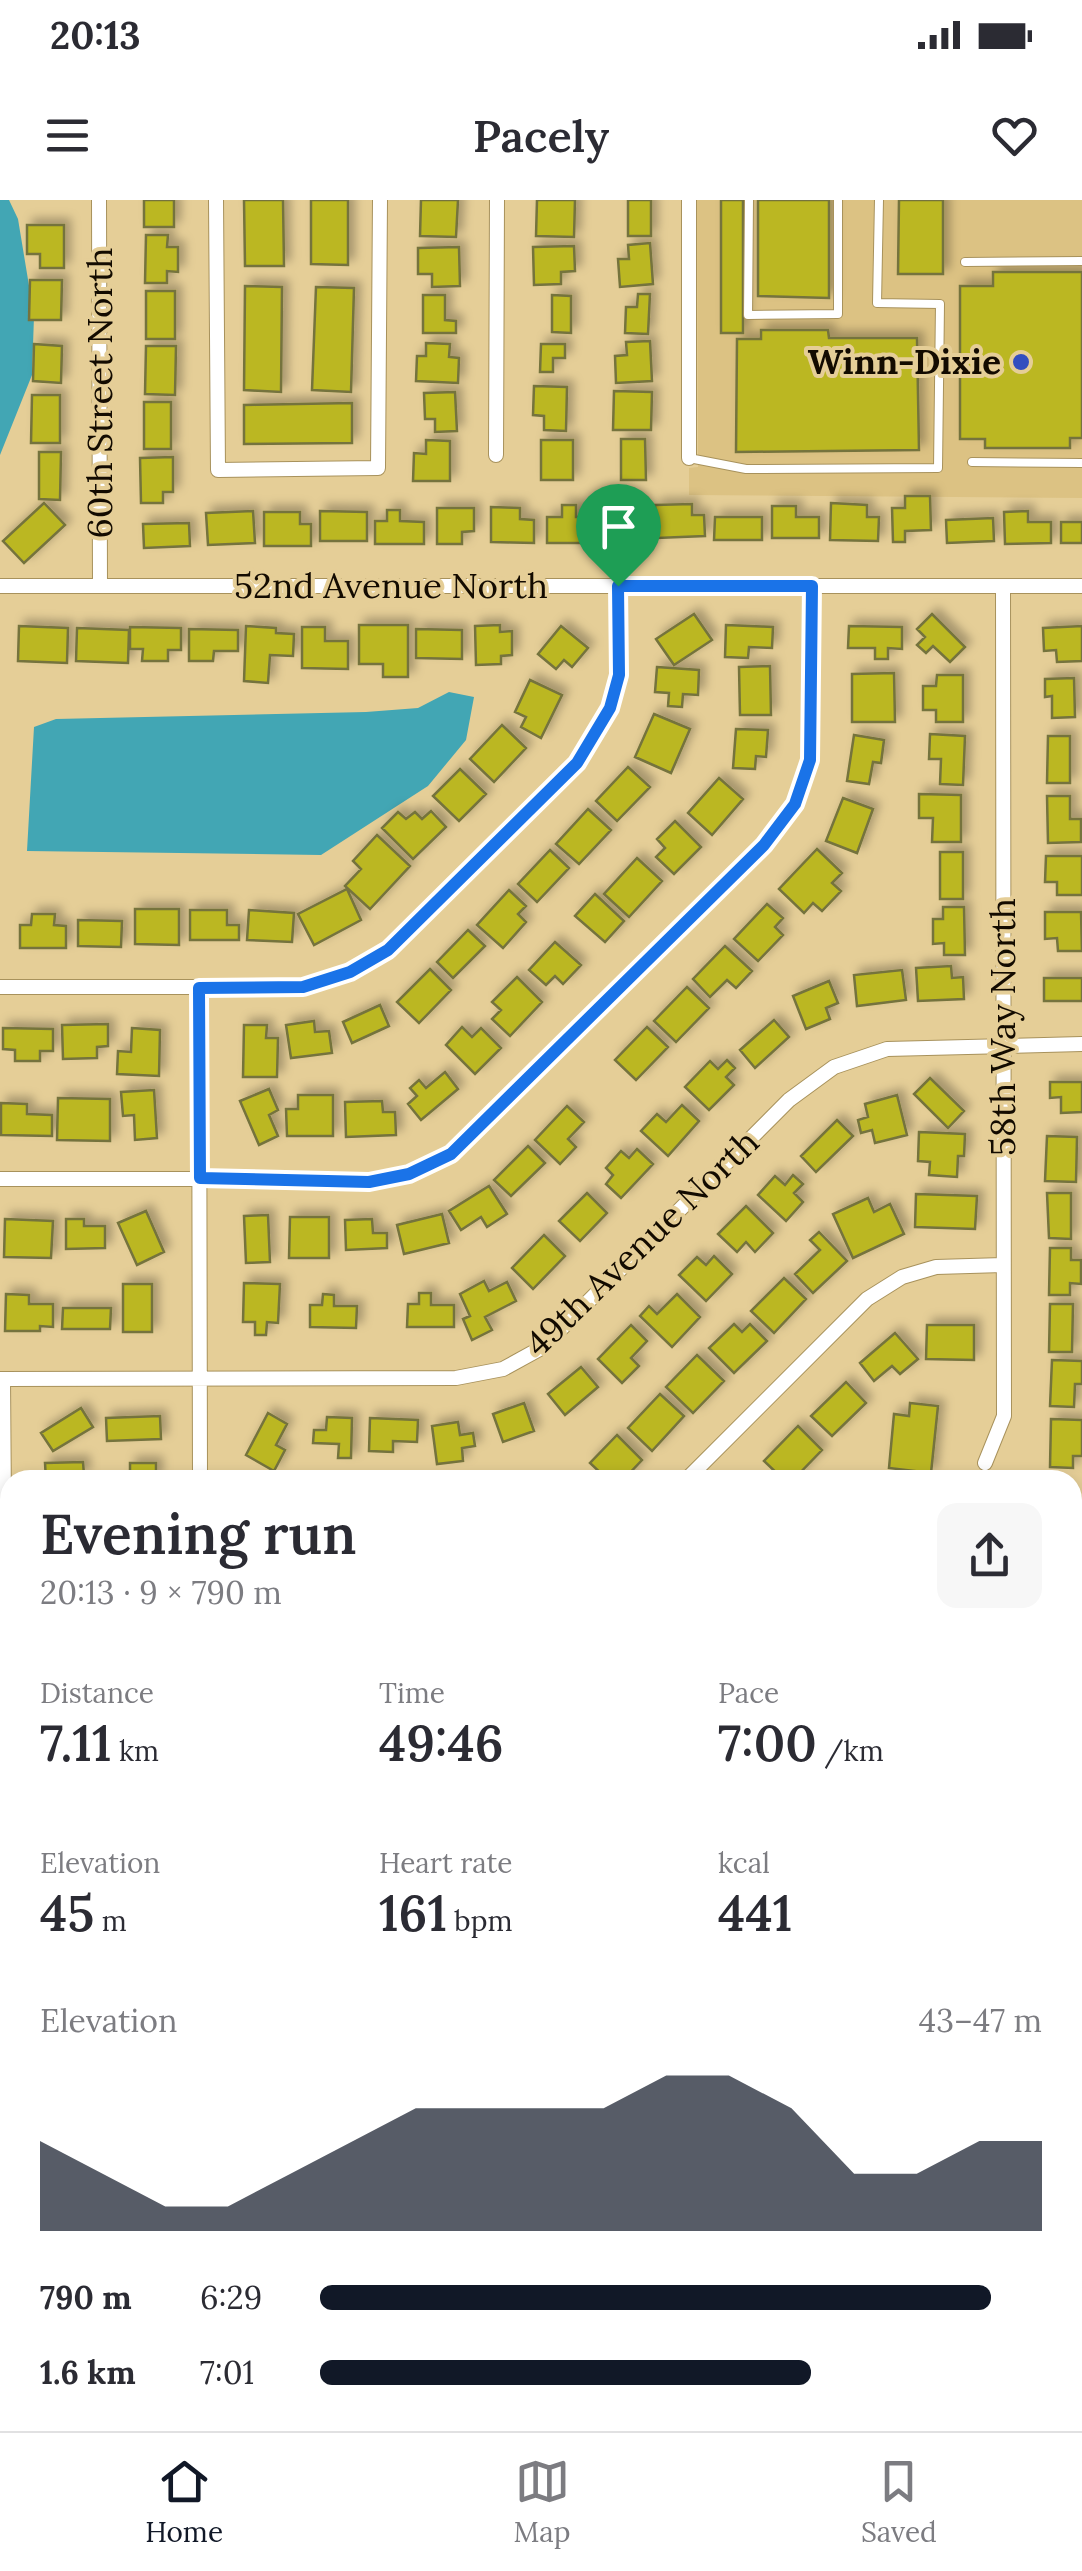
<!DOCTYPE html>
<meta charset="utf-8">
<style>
:root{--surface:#fff;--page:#f7f7f7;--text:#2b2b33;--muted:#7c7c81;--line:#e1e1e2;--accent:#111827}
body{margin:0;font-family:Lora,serif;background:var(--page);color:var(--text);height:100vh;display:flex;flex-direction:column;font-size:38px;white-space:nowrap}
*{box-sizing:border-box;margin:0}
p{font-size:32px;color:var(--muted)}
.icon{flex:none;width:55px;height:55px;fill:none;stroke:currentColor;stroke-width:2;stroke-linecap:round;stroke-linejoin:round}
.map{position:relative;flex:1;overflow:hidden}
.details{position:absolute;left:0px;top:1270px;width:1082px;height:962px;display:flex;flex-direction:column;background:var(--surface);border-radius:30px 30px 0 0;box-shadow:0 5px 15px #0003}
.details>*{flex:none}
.pin{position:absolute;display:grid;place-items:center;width:85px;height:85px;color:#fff;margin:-102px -42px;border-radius:50% 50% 50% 0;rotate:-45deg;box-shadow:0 0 10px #0007}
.pin .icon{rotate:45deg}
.round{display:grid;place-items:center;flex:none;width:105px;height:105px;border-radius:20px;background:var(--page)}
.headline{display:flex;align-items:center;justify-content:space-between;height:170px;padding:0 40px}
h1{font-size:55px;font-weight:600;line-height:75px}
.stats{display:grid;grid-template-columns:repeat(3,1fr);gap:15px;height:170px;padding:10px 40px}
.stats div{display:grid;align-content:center}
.stats b{font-size:50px;font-weight:600}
.stats small{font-size:28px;font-weight:400}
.stats p{font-size:28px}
.chart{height:280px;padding:20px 40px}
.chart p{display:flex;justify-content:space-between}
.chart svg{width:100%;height:180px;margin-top:10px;fill:var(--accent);opacity:.7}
ul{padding:0 40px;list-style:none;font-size:32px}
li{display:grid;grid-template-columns:160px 120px 1fr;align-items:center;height:75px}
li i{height:25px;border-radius:12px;background:var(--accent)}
.status{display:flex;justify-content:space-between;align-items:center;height:70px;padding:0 50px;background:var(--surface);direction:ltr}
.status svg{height:28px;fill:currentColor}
header{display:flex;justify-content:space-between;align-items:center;height:130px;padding:0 40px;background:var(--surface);font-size:45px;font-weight:600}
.tab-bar{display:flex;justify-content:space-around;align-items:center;height:140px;border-top:2px solid var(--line);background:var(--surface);font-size:28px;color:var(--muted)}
.tab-bar a{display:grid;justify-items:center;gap:5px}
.tab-bar .active{color:var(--accent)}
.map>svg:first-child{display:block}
</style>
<div class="status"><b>20:13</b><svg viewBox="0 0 49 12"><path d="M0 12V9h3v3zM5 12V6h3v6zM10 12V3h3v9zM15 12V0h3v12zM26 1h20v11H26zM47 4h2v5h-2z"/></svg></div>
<header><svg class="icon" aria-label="menu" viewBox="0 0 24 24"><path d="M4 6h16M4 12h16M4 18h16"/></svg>Pacely<svg class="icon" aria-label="heart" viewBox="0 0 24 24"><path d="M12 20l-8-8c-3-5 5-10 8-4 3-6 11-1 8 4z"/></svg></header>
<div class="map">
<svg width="1082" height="2231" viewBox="0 0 1082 2231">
<defs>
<filter id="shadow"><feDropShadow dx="6" dy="-6" stdDeviation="5" flood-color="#0004"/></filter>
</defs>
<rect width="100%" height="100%" fill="#e5ce97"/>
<path fill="#dcc283" d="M697 0H1082V298L689 295V268L698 267Z"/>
<path fill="#42a6b4" d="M0 0H9L18 19 34 116 32 175 0 255Z
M449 492 474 497 466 540 428 586 321 655 27 651 34 527 56 519 366 512 418 508Z"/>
<path fill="#bbb722" stroke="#74733c" stroke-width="2.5" filter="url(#shadow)" d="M144 0H174V27H144Z
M244 0H283L284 66H245Z
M311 0H348V65L311 64Z
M421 0H458L456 37 420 36Z
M537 0H575L574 37 536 36Z
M628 0H651V36H628Z
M721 0H743V133H721Z
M758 0H829V98L758 96Z
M899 0H943V74H898Z
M27 25H64V68H40V54H27Z
M146 35H168L167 47H178V72L167 71V83H145Z
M650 43 653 84 620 87 618 59H629L628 45Z
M574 46 575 71 561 72V84L534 85 533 47Z
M459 47 460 86 432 87V74H418V48Z
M993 72H1082V238H1070V248H985V239H960V86H993Z
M30 80H62L61 120H29Z
M245 86 282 87 281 192 244 190Z
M316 87 354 88 351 192 312 190Z
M146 91H175V139H146Z
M638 94H650L648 134 625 133 626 107H637Z
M423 95H445V120L456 121V133H423Z
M552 95 571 96V133L552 132Z
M761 130H828L829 138H917L919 250 736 252 737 139H761Z
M650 141 652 181 616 183 615 156 627 155 626 142Z
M426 143 450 144 449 157 459 158 458 183 416 181 417 156H426Z
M34 144 62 146 61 183 33 181Z
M541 144H565V158H553V172H540Z
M146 146H176L175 195 145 194Z
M534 186 567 187 566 231 544 230V216L533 215Z
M614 191 652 192 651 230H613Z
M455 192 457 231 435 232V219H425L424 193Z
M32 195H60V243H31Z
M144 202H171V249H144Z
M352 203V243L244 244V205Z
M621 239H645L646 280H621Z
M426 240 450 241V281H413L414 253 426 254Z
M541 240H573V280H541Z
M39 252H61L60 300 39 299Z
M173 257V292H163V303H141L140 258Z
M905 296H930L931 330 905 331V342H893L892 308H905Z
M44 303 65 325 24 363 3 341Z
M831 303 867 305V317H879L878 341 830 340Z
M602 304H637V315H649V338H602Z
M692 304V315H704L705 336 657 338 655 305Z
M562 305H576V317H590V343H547V317H562Z
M772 306H796V317H819V338H772Z
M491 307 520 308V319L534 320V343L491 342Z
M437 308H474V331L462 332V344H437Z
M387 310H400V321L424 322V344H375V321H387Z
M253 311 255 343 208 345 206 313Z
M320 311 367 312V341H320Z
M1028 311V322H1051V343L1005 344 1004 312Z
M264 312H300V324H311V346H264Z
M715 317H762V340H714Z
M993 318 994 341 947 343 946 320Z
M1061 322H1082V343H1061Z
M189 323 190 346 144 348 143 324Z
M694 414 712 440 674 465 656 439Z
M932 414 965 447 950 462 933 446 926 453 917 445 925 437 917 429Z
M359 425H408V477H383V464H359Z
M500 425V432L512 431V455L501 456V464L476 465 475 426Z
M726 425 773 427 772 448 749 447 748 458 725 457Z
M19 426 68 428 67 463 18 461Z
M246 426 276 428V433L294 434 293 456 270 455 268 483 244 481Z
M561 426 588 448 572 467 564 460 556 469 538 454Z
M849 426 902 427V449L888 448V459H875V448H848Z
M1082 426V461L1057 462 1056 450 1044 451 1043 428Z
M130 427 181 428V450H168V461H142L143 449H130Z
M302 427H325V441H348V469L302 468Z
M77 428 129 430 128 463 76 461Z
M189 429 238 430V451H214L213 461H189Z
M416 429 462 430V459L416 458Z
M770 466 771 515H740L739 467Z
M657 467 699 470 698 495 683 494 682 507 668 506 669 493 655 492Z
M894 473 895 522H852V474Z
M937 475H963V522H936V510H923V486H936Z
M1074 478 1075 517 1052 518V496L1045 497V479Z
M530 480 562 495 541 538 521 527 526 517 515 512Z
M654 514 690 529 671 573 635 557Z
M502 525 526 548 494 582 470 559Z
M736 529 768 530 766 557 756 556 755 569 733 568Z
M930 534 965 536 963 585 940 584 941 559H929Z
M854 535 884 540 881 563 873 562 869 584 847 581Z
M1048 536H1070V583H1047Z
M628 567 650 587 617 621 596 601Z
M460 569 486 594 459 621 433 596Z
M719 578 743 599 712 635 688 613Z
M919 594 961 595V642H932L933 618H919Z
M1047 596H1070V619H1081V642L1048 643Z
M843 598 873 609 857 653 826 641Z
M588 609 611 630 579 664 556 644Z
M431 611 446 627 413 659 382 628 398 612 406 619 415 612 422 619Z
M675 621 701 647 674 674 656 657 665 648 657 639Z
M377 635 410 666 370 709 345 686 361 669 353 661Z
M817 649 842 673 832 683 841 691 822 711 813 703 804 713 779 689Z
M550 650 569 668 537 702 518 684Z
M940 652H963V699H940Z
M1046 656H1082V695H1057V682H1045Z
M637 658 662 681 629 717 604 694Z
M347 689 361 720 314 745 298 714Z
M509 690 526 706 518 714 526 722 503 748 477 725Z
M595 694 624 721 605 742 575 716Z
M767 704 783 718 775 727 783 735 758 761 734 739Z
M943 707H964L965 755H944V743L933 744V719H943Z
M135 709H179V745L135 744Z
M190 710H227V725H239V740H190Z
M249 710 294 713 292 742 247 740Z
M1045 712H1081L1082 751H1058L1057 738 1045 739Z
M32 714H55L54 725 66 726V748H20V725H31Z
M78 720 122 721 121 747 78 746Z
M468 730 485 746 453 778 437 762Z
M555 742 581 765 563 784 555 776 546 785 529 770Z
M725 746 752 771 736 788 727 780 710 797 693 779Z
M951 766 952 778 963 777 964 799 918 801 916 768Z
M430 769 451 790 419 823 397 802Z
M902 770 906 800 857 806 854 775Z
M517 777 542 802 510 836 492 819 501 810 492 802Z
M1044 778H1082V801H1044Z
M829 781 838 803 826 808 830 819 806 829 793 796Z
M687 787 709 808 676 842 654 821Z
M380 805 389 826 352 843 343 822Z
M774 820 789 837 755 868 740 850Z
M314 821 315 832 329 831 332 853 291 858 286 825Z
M108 824V846L97 847V858L63 859 62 825Z
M244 825H267L266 838H278L277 877H243Z
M462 827 472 837 481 828 501 848 475 874 446 845Z
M647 827 668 847 636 880 615 860Z
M3 828 53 829V851H40V861H15V850L3 849Z
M132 828 160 830 159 876 117 874 118 851 131 852Z
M727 860 735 868 726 877 734 885 709 910 685 887 710 861 718 869Z
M445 872 458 889 421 920 408 904 417 896 410 888 419 880 426 888Z
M930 878 964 911 948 928 914 894Z
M1050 882H1082V912L1061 913V897L1050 898Z
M269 889 278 910 269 915 278 936 259 945 240 901Z
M154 890 157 938 135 940 134 915 123 916 121 892Z
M298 895H333V936H287L286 909H298Z
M897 895 907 935 875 943 872 930 861 933 858 920 868 917 865 904Z
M58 898 110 899V941L57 940Z
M382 901 383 912H395L396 935 346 937 345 902Z
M1 903 27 904V914L52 915V936L1 935Z
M682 905 699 921 668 956 641 931 657 914 666 922Z
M567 906 584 922 568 939 576 947 560 964 535 940Z
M837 920 853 936 816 972 801 956Z
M919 932 965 934 964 956H958L957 977 929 975 930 962 918 961Z
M1047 936 1077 937 1076 982 1045 981Z
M528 946 545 963 511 996 494 980Z
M637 949 653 964 621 998 606 984 613 975 606 968 621 951 629 958Z
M793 975 803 984 794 993 803 1002 786 1021 758 995 775 976 785 985Z
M489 986 507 1014 487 1027 481 1017 461 1030 449 1011Z
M587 993 607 1013 580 1041 559 1021Z
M1047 993H1071V1039L1049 1038Z
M916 994 977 996 975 1029 915 1027Z
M868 998 874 1012 890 1004 904 1034 853 1058 833 1014Z
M746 1006 773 1033 755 1052 746 1042 737 1052 718 1034Z
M146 1011 164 1052 137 1065 118 1023Z
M442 1014 449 1043 404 1054 397 1025Z
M268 1015 270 1062 246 1063 244 1016Z
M290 1017H329V1058H289Z
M5 1019 53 1021 51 1058 4 1057Z
M66 1019H84V1026H105V1048L66 1049Z
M372 1019 373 1033H387V1048L346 1050 345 1020Z
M819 1032 847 1061 813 1093 795 1074 820 1050 810 1040Z
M544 1035 565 1056 533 1089 512 1068Z
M1050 1048H1071V1060H1081V1084L1070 1083V1095H1049Z
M714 1056 732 1074 706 1101 679 1075 697 1057 706 1065Z
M784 1078 806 1099 774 1133 751 1111Z
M484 1081 489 1091 507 1082 516 1101 485 1117 492 1130 472 1140 463 1119 470 1116 460 1094Z
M244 1083 280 1084 278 1123 267 1122 266 1135H255V1122H243Z
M123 1084H152V1132H123Z
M419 1093H431V1105H454V1127H407L408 1104H419Z
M6 1094 29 1095V1104H53V1127L40 1126V1131H5Z
M323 1094 334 1095V1106H357L356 1128 310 1127V1105H322Z
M677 1094 700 1117 672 1147 640 1116 649 1106 657 1114Z
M1050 1104H1073L1072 1152H1049Z
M63 1108H111L110 1129H62Z
M734 1124 742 1132 750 1124 767 1141 734 1173 709 1148Z
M631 1125 647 1141 631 1158 639 1166 622 1183 598 1159Z
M927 1125H974V1160L926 1159Z
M895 1133 918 1159 900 1174 892 1166 874 1181 860 1163Z
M697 1155 724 1181 693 1213 666 1187Z
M1052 1160 1082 1161V1184H1075L1074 1207 1050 1206Z
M581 1167 598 1187 565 1215 548 1194Z
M846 1182 866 1203 832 1236 811 1216Z
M660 1194 684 1216 652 1251 628 1228Z
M524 1203 534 1231 503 1242 493 1214Z
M910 1203 938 1206 931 1273 889 1268 894 1214 909 1216Z
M81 1208 93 1227 53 1251 41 1233Z
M268 1213 287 1224 276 1245 285 1250 274 1271 246 1255Z
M160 1216 161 1239 107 1241 106 1218Z
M327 1217 352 1218 351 1258H338L339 1244 313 1243 314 1230H326Z
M370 1218 418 1220 417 1242 393 1241V1252L369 1251Z
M1051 1219 1082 1220V1256H1073V1268L1050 1267Z
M458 1222 460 1235 473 1233 475 1246 462 1248 463 1261 437 1264 432 1226Z
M798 1226 822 1250 793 1280H784L764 1261Z
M617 1235 642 1260 623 1280H608L590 1263Z
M83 1262 84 1275H71V1280H46L45 1263Z
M130 1263H156V1280H130Z
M1074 1537H1082V1574H1072Z
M3 1877H10V1911H2Z"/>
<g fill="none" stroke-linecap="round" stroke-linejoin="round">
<g stroke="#a8925c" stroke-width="10">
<path id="service" d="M749 0 748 115 838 114V0
M965 62 1082 61
M689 258 746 269 938 268 940 104 877 103 879 0
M972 262 1082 263
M1072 1734H1082
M1072 1772H1082"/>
</g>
<g stroke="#a8925c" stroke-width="16">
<path id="minor" d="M99 0 100 386
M216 0 218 270 378 268 380 0
M689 0V258
M496 255 497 0
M0 386H1082
M0 787H303L349 772 387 750 577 563 610 508 619 475 618 386
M199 788 200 1280
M0 979H199L369 982 409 974 451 954 764 645 795 604 810 560 812 386
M0 1179 456 1178 503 1169 543 1147 789 900 834 867 887 849 1082 844
M3 1179 6 1557 10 1572
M985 1263 1004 1216 1003 386
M686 1280 867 1099 902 1077 936 1067 1003 1065
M1072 1617H1082
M0 1792H10
M0 2029H10
M0 2222H10
M236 2230 1082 2227"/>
</g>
<g stroke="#a8925c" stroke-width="20">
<path id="tertiary" d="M1072 1834H1082
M0 1839H10"/>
</g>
<use href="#service" stroke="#fff" stroke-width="8"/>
<use href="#minor" stroke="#fff" stroke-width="14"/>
<use href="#tertiary" stroke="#fff" stroke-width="18"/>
</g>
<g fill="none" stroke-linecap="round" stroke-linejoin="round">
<g stroke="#fff" stroke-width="20">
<path id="route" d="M618 386H812L810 560 795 604 764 645 451 954 409 974 369 982 200 978 199 788 303 787 350 772 388 750 577 563 610 508 619 475Z"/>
</g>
<use href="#route" stroke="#1a73e8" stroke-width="12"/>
</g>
<circle fill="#324ebf" stroke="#e5ce97" stroke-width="4" cx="1021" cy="162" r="10"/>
<g text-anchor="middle" stroke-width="8" stroke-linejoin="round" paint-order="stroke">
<g font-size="35" font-weight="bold" fill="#130b00" stroke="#e5ce97" text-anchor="end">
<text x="1001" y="174">Winn-Dixie</text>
</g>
<g font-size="35" fill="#130b00" stroke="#e5ce97">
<text transform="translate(100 193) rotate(-90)" y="12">60th Street North</text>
<text x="391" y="398">52nd Avenue North</text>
<text transform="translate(1003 827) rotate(-90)" y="12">58th Way North</text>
<text transform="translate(642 1043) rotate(-44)" y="12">49th Avenue North</text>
</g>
</g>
</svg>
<div class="pin" style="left:618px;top:386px;background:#1e9e55"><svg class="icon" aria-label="arrive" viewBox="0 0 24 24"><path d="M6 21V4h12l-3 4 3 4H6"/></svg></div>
<section class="details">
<div class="headline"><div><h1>Evening run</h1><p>20:13 · 9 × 790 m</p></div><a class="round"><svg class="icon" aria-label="share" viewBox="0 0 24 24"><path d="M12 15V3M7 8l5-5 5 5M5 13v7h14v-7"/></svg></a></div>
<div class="stats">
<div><p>Distance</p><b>7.11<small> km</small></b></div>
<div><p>Time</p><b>49:46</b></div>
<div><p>Pace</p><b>7:00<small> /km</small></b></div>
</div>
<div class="stats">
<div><p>Elevation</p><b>45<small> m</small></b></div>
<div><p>Heart rate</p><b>161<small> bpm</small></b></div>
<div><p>kcal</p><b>441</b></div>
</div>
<div class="chart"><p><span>Elevation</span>43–47 m</p>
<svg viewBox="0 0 160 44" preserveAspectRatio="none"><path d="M0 44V22L10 30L20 38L30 38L40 30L50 22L60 14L70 14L80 14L90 14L100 6L110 6L120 14L130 30L140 30L150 22L160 22V44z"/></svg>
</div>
<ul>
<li><b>790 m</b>6:29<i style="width:93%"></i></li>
<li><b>1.6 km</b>7:01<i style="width:68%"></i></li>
</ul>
</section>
</div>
<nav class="tab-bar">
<a class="active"><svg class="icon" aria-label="home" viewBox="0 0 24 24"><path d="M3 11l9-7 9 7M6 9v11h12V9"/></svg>Home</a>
<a><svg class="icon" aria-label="map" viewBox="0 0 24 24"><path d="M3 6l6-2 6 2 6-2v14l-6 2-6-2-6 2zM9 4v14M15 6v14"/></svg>Map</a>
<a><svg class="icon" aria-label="saved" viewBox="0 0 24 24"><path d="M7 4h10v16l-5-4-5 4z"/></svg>Saved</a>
</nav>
